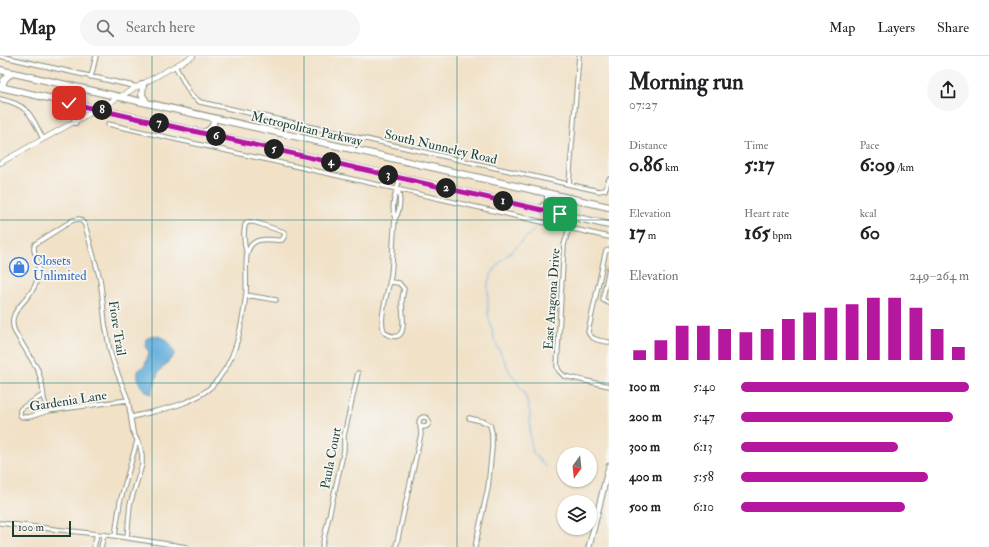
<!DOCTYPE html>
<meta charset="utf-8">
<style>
:root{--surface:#fff;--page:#f6f6f6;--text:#202124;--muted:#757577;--line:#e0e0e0;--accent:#b5179e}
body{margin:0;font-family:"IM FELL Double Pica",serif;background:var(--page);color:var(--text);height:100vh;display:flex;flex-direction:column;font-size:15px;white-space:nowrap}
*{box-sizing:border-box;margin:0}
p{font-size:13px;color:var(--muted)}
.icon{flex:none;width:22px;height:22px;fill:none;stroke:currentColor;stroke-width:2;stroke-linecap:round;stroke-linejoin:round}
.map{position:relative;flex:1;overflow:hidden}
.details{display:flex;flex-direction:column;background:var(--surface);width:380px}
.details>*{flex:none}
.needle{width:26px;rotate:195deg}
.fabs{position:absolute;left:557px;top:391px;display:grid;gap:8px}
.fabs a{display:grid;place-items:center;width:40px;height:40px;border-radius:50%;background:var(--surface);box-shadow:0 1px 3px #0004;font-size:20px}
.scale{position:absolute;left:12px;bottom:10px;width:59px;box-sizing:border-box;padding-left:4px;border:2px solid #1f3d34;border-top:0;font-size:11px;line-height:14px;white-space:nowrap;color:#1f3d34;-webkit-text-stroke:3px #f6f6f2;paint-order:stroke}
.pin{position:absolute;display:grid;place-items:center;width:34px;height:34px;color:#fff;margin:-17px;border-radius:8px;box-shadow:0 2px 6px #0006}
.km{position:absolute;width:20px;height:20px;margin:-10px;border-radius:50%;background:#222;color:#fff;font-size:11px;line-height:20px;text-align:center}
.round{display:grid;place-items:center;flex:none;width:42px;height:42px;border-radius:21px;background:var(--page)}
.headline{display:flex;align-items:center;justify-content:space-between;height:68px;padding:0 20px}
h1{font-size:22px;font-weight:700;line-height:30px}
.figures{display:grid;grid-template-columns:repeat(3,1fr);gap:6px;height:68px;padding:4px 20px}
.figures div{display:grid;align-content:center}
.figures b{font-size:20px;font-weight:700}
.figures small{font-size:11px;font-weight:400}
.figures p{font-size:11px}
.chart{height:112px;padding:8px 20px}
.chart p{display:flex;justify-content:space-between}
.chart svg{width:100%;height:72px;margin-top:4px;stroke:var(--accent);stroke-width:6}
ul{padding:0 20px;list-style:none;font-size:13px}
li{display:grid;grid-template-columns:64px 48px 1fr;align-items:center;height:30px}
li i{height:10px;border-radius:5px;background:var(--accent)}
header{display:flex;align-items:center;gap:24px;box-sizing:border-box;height:56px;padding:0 20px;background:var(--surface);border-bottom:1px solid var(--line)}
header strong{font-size:19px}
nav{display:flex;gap:22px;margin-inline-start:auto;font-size:14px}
.search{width:280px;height:36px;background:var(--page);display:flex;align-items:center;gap:10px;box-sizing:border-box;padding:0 14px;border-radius:22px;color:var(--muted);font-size:15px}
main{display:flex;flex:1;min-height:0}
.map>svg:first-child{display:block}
</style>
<header>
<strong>Map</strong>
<div class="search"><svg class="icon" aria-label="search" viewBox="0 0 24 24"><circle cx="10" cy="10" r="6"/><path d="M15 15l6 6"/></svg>Search here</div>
<nav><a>Map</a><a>Layers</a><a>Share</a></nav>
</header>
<main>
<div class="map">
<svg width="609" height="491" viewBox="0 0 609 491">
<rect width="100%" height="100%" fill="#f6f6f2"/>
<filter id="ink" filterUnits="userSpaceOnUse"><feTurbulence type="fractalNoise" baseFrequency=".025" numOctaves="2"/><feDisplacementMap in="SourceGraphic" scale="8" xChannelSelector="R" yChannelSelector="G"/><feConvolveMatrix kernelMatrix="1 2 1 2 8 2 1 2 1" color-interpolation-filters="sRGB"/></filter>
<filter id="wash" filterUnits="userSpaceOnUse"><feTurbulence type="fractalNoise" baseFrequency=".012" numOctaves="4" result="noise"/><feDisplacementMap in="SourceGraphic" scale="16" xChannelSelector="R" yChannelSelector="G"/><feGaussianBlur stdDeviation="0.9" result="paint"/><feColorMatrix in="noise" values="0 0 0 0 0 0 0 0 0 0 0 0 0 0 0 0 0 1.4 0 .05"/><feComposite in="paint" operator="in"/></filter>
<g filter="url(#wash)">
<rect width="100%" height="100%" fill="#f1e1c7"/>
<path fill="#67afde" stroke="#437689" d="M153 279C166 282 170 285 175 298L158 317 151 338C141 333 137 327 138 315L145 309 149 296 145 290 146 283Z"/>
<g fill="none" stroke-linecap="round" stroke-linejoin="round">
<path stroke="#67afde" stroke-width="1" d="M538 170 500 206 491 219 488 226V258L495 286 510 316 525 338 530 357V381L533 397 546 411"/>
</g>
</g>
<g filter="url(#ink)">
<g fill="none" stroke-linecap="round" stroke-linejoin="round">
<g stroke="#888f7e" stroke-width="5.5">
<path id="minor" d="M0 0 138 31
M175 10 191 39 200 46 599 135 605 134 609 123
M91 21 96 0
M0 43C29 49 31 59 43 83
M108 68 609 181
M569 128 579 0
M398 134C401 143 400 155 395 163 390 148 397 135 400 121
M569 172 564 189 557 310 559 315 564 320 609 330
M609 194 606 195 605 198 588 276C591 284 601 285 609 286
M609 212 603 242V244L609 247
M390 226 399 227 404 233C403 237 402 242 402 246 402 258 410 291 385 277 377 264 389 234 391 219 393 201 393 182 395 163
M246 239 276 244
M43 339 22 352 20 354V359L22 361H29L48 355 128 344
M48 355 44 343 42 328 38 314 15 276C5 254 30 246 36 227 38 221 39 213 38 206 36 199 32 194 35 188L73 164 80 163 85 169 100 223 102 238 105 267 110 295 114 308 128 344 133 376 140 390 142 399V409L130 448 127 482
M419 366a5 5 0 1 1 10 0a5 5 0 1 1-10 0Z
M132 361C158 354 190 350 211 331 222 320 231 305 236 289 241 274 244 255 246 238 247 225 245 211 247 199 248 194 251 188 255 186 263 181 273 185 282 184L285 179 284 176 254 166H248L245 169C243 179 244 189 247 199
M469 362 485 366 490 369 492 377V392L488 432 475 491
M0 467 115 480 187 491
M115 480 120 446 137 385
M94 491 97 478
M101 491 104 479
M322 491 344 394V380L358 317
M396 491 421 378 420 369"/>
</g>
<g stroke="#888f7e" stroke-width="6">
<path id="tertiary" d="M0 107 193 0"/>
</g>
<g stroke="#888f7e" stroke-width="7">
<path id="secondary" d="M589 491 609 410"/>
</g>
<g stroke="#888f7e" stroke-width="8">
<path id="primary" d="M0 14 609 151
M143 28 142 39 147 47
M0 31 609 169
M3 32C2 24 6 20 13 17
M69 47C74 53 77 58 75 66
M203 77C211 74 215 70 213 62
M540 153 548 147V137
M560 158C559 150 562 145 569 142"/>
</g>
<use href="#minor" stroke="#fff" stroke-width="3.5"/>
<use href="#tertiary" stroke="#fff" stroke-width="4.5"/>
<use href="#secondary" stroke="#fff" stroke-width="5"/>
<use href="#primary" stroke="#fff" stroke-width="6"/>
</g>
</g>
<g fill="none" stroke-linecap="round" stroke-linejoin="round" filter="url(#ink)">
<g stroke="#fff" stroke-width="8">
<path id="route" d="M69 47 560 158"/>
</g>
<use href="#route" stroke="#b5179e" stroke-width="5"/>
</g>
<path fill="none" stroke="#0f766e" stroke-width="1" stroke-opacity="0.55" d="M152 0V491M304 0V491M457 0V491M0 164H609M0 327H609"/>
<defs>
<g id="shop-ring" transform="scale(1)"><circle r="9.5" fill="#f6f6f2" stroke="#3f7fe0" stroke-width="1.5"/><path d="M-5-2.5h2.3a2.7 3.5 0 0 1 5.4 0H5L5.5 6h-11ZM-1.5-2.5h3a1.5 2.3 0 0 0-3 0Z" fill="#3f7fe0"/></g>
</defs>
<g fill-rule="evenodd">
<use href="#shop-ring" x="19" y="211"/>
</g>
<g text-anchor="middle" stroke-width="3.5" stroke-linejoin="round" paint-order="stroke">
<g font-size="13" fill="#1f3d34" stroke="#f6f6f2">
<text transform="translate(307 72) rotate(13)" y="5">Metropolitan Parkway</text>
<text transform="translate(441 90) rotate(13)" y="5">South Nunneley Road</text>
<text transform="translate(551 243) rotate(-86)" y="5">East Aragona Drive</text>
<text transform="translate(118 272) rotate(81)" y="5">Fiore Trail</text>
<text transform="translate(68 344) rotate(-9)" y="5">Gardenia Lane</text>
<text transform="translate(330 402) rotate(-79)" y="5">Paula Court</text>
</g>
<g font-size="13" fill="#366cbe" stroke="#f6f6f2" text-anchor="start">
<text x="33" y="209">Closets<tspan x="33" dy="15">Unlimited</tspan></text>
</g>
</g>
</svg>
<div class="fabs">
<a><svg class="needle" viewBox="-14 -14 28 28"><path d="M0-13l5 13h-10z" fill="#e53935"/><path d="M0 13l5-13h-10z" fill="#757577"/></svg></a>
<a><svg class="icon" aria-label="layers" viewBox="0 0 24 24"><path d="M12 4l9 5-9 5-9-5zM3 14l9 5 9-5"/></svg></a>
</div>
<div class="scale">100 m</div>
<div class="pin" style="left:560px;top:158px;background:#1e9e55"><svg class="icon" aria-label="arrive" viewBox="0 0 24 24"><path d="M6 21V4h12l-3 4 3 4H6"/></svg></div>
<div class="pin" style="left:69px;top:47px;background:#d93025"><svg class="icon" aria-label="check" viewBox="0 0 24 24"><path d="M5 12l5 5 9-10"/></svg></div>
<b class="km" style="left:503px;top:145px">1</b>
<b class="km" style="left:446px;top:132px">2</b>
<b class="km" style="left:388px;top:119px">3</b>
<b class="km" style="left:331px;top:106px">4</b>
<b class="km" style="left:274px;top:93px">5</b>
<b class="km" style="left:216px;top:80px">6</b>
<b class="km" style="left:159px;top:67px">7</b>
<b class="km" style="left:102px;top:54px">8</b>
</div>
<section class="details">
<div class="headline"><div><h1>Morning run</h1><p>07:27</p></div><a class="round"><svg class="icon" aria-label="share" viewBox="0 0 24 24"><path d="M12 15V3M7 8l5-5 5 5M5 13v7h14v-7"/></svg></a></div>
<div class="figures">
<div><p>Distance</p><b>0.86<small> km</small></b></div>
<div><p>Time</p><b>5:17</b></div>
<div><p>Pace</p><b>6:09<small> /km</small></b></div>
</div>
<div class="figures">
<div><p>Elevation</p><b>17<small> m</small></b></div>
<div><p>Heart rate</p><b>165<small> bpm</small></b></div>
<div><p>kcal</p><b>60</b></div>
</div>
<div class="chart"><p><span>Elevation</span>249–264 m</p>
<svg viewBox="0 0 160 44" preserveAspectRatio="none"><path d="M5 44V38M15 44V32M25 44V23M35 44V23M45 44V25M55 44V27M65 44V25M75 44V19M85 44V15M95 44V12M105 44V10M115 44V6M125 44V6M135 44V12M145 44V25M155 44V36"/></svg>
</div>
<ul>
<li><b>100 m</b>5:40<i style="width:100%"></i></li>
<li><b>200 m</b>5:47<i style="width:93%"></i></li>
<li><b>300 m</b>6:13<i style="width:69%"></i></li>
<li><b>400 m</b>5:58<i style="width:82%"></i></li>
<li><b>500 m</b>6:10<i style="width:72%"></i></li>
</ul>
</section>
</main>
